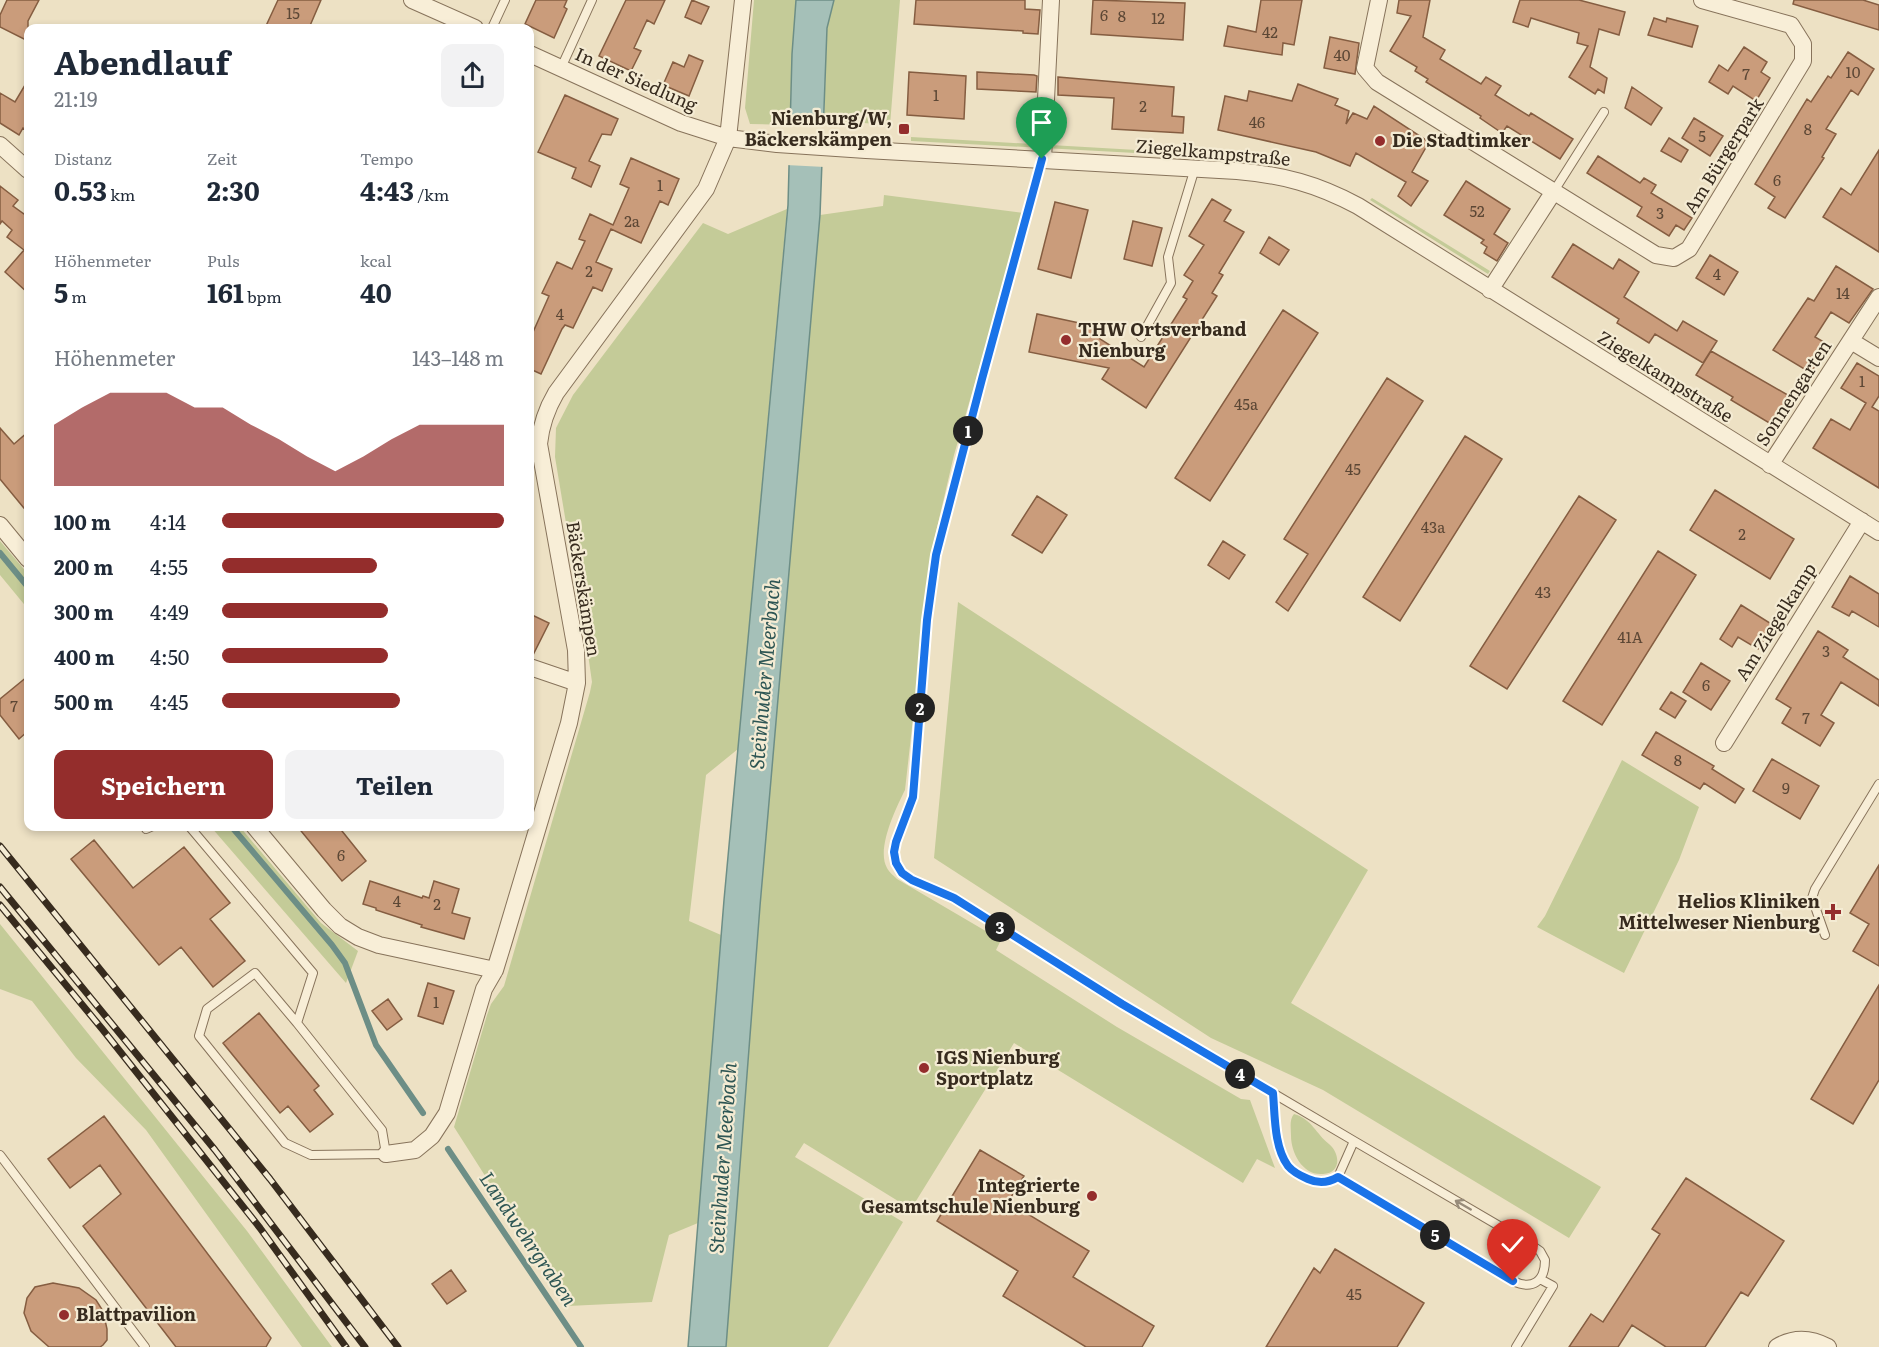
<!DOCTYPE html>
<html lang="de">
<meta charset="utf-8">
<style>
:root{--surface:#fff;--page:#f2f2f3;--text:#1f2937;--muted:#747a83;--accent:#942d2c}
body{margin:0;font-family:Literata,serif;background:var(--page);color:var(--text);height:100vh;display:flex;flex-direction:column;font-size:22px;white-space:nowrap}
*{box-sizing:border-box;margin:0}
p{font-size:20px;color:var(--muted)}
.icon{flex:none;width:33px;height:33px;fill:none;stroke:currentColor;stroke-width:2;stroke-linecap:round;stroke-linejoin:round}
.map{position:relative;flex:1;overflow:hidden}
.side{position:absolute;left:24px;top:24px;width:510px;height:807px;display:flex;flex-direction:column;background:var(--surface);border-radius:12px;box-shadow:0 3px 9px #0003}
.side>*{flex:none}
.pin{position:absolute;display:grid;place-items:center;width:51px;height:51px;color:#fff;margin:-62px -26px;border-radius:50% 50% 50% 0;rotate:-45deg;box-shadow:0 0 6px #0007}
.pin .icon{rotate:45deg}
.km{position:absolute;width:30px;height:30px;margin:-15px;border-radius:50%;background:#222;color:#fff;font-size:16px;line-height:30px;text-align:center}
.round{display:grid;place-items:center;flex:none;width:63px;height:63px;border-radius:12px;background:var(--page)}
.summary{display:flex;align-items:center;justify-content:space-between;height:102px;padding:0 30px}
h1{font-size:33px;font-weight:700;line-height:45px}
.figures{display:grid;grid-template-columns:repeat(3,1fr);gap:9px;height:102px;padding:6px 30px}
.figures div{display:grid;align-content:center}
.figures b{font-size:26px;font-weight:700}
.figures small{font-size:16px;font-weight:400}
.figures p{font-size:16px}
.chart{height:168px;padding:12px 30px}
.chart p{display:flex;justify-content:space-between}
.chart svg{width:100%;height:108px;margin-top:6px;fill:var(--accent);opacity:.7}
.button{display:flex;gap:12px;margin-top:auto;padding:12px 30px}
.button a{flex:1;height:69px;border-radius:12px;background:var(--accent);color:#fff;font-size:24px;font-weight:700;line-height:69px;text-align:center}
.button a+a{background:var(--page);color:var(--text)}
ul{padding:0 30px;list-style:none;font-size:20px}
li{display:grid;grid-template-columns:96px 72px 1fr;align-items:center;height:45px}
li i{height:15px;border-radius:8px;background:var(--accent)}
.map>svg:first-child{display:block}
</style>
<div class="map">
<svg width="1879" height="1347" viewBox="0 0 1879 1347">
<rect width="100%" height="100%" fill="#ede1c4"/>
<path fill="#c4cb98" d="M754 0H796L789 125 750 124 745 108Z
M834 0H900L890 125 824 120 827 28Z
M911 137 1154 151V154L911 141Z
M884 195 1024 213 954 455 932 549 905 790C896 808 876 849 887 868 889 872 894 876 897 879L1001 940 996 950 1117 1027 1241 1099 1250 1100 1275 1168 1257 1159 1243 1183 1014 1043 911 1209 804 1143 795 1157 903 1222 828 1347H726L760 906 820 215 883 206Z
M1372 198 1490 271 1488 274 1370 200Z
M787 209 738 749 706 775 689 921 721 935 698 1223 669 1235 652 1302 568 1306 454 1127 487 1015 491 1004 504 986 590 692 592 682 589 661 555 457 556 428 573 395 703 223 728 234Z
M1604 343 1708 408 1706 410 1602 346Z
M0 541 28 574V609L0 575Z
M958 602 1368 870 1291 1003 1601 1187 1569 1238 1323 1090 1211 1038 934 858Z
M1622 760 1699 807 1679 860 1624 973 1537 927 1545 916Z
M211 827H240L321 923 358 951 346 983Z
M0 924 247 1231 332 1347H302L146 1130 76 1058 32 1001 0 989Z
M1294 1114C1312 1119 1316 1134 1329 1144 1340 1153 1342 1173 1323 1174 1303 1176 1291 1153 1291 1136 1291 1128 1289 1120 1294 1114Z"/>
<path fill="#a5c0b8" stroke="#6d8e86" stroke-width="1.5" d="M796 0H834L827 28 820 215 760 906 726 1347H688L724 900 788 205 792 54Z"/>
<path fill="#ede1c4" d="M787 124 827 126 825 167 786 165Z"/>
<g fill="none" stroke-linecap="round" stroke-linejoin="round">
<path stroke="#6d8e86" stroke-width="6" d="M0 553 28 587
M231 826 332 945 345 963 376 1045 423 1113
M448 1149 581 1347"/>
</g>
<path fill="#ca9c7b" stroke="#855d41" stroke-width="1.5" d="M7 0H39L28 21V41L0 27V15Z
M278 0H321L309 28H265Z
M536 0H567L564 7 567 9 554 38 525 24Z
M626 0H665L654 24 647 20 634 48 641 51 631 71 599 56Z
M692 0 709 7 701 24 685 17Z
M916 0H1025V9L1040 10 1038 34 1023 33V31L914 24Z
M1093 0 1185 3 1183 40 1091 34Z
M1261 0H1302L1294 45 1283 43 1282 55 1224 46 1228 26 1256 32Z
M1399 0H1430L1423 37 1445 50 1440 59 1481 84 1486 77 1501 86 1495 95 1529 116 1531 113 1573 139 1560 159 1507 126 1502 133 1480 118 1481 116 1426 82 1428 79 1415 71 1417 67 1390 51 1411 16 1397 13Z
M1520 0H1579L1625 12 1619 35 1599 29 1590 67 1607 78 1604 93 1598 89 1595 94 1569 77 1588 46 1577 43 1579 33 1531 18 1528 27 1513 22Z
M1794 0H1863L1879 5V30L1793 4Z
M1654 18 1666 22 1667 18 1698 26 1692 47 1648 35Z
M1330 37 1359 43 1355 74 1324 68Z
M1744 47 1767 62 1761 72 1770 78 1756 101 1733 86 1728 94 1709 82 1719 65 1728 71Z
M1848 52 1874 69 1858 95 1851 90 1826 129 1836 134 1822 157 1824 158 1785 218 1768 208 1775 197 1755 184 1807 99 1811 102 1828 76 1831 78Z
M689 55 703 61 689 96 663 85 673 62 684 67Z
M909 72 966 76 964 119 907 115Z
M977 72 1034 75 1037 76 1036 92 977 89Z
M1058 77 1174 87 1172 116 1184 117 1183 133 1112 129 1114 98 1058 95Z
M28 80V131L23 128 19 135 0 123V93L15 102Z
M1298 84 1338 99 1335 105 1349 111 1346 124 1353 113 1367 119 1374 106 1429 142 1412 172 1428 181 1411 206 1398 196 1406 182 1356 153 1350 166 1316 152 1218 130 1225 96 1247 101 1249 91 1292 101Z
M1632 87 1662 108 1651 125 1625 108Z
M565 95 618 119 611 135 602 134 589 161 600 166 591 187 572 178 576 168 538 152Z
M1694 118 1723 136 1710 156 1682 138Z
M1669 138 1688 150 1681 162 1661 151Z
M1879 150V252L1823 217 1841 188 1851 195Z
M1598 156 1640 183 1644 178 1656 185 1651 193 1692 218 1684 230 1676 225 1669 236 1637 216 1642 207 1587 173Z
M631 158 679 179 668 205 660 201 641 243 611 229 596 262 612 269 602 291 593 287 573 328 565 325 562 329 541 374 530 369V339L549 296 542 293 557 262 572 269 585 241 579 239 590 214 613 225 629 188 620 184Z
M1466 181 1510 209 1494 234 1508 243 1497 261 1484 253 1487 247 1481 243 1484 240 1444 215Z
M0 186 18 200 13 206 24 214 28 208V293L5 272 24 250 7 237 12 230 2 221 0 224Z
M1212 199 1231 210 1224 221 1244 232 1219 273 1223 275 1212 293 1217 296 1146 408 1102 379 1109 368 1029 352 1037 314 1103 328 1100 339 1144 367 1187 299 1183 297 1193 281 1184 275 1204 245 1189 236Z
M1055 202 1088 210 1071 278 1038 269Z
M1133 221 1162 228 1152 266 1124 259Z
M1269 237 1289 250 1279 265 1260 253Z
M1573 244 1613 269 1619 259 1639 272 1624 297 1677 331 1683 321 1717 341 1703 363 1655 334 1649 343 1617 323 1619 319 1552 277Z
M1710 255 1738 272 1724 295 1696 278Z
M1836 266 1873 289 1849 323 1831 312 1815 337 1829 345 1811 373 1773 350 1808 298 1814 301Z
M1283 310 1318 333 1210 501 1175 478Z
M1711 351 1793 398 1776 427 1731 400 1733 397 1696 375Z
M1857 363 1879 376V396L1872 407 1879 411V488L1813 448 1831 419 1850 430 1866 403 1841 388Z
M1387 378 1423 401 1288 611 1276 602 1308 554 1284 539Z
M0 428 14 444 28 432V513L0 479Z
M1465 436 1502 459 1400 621 1363 597Z
M1715 490 1794 539 1770 579 1690 530Z
M1037 496 1067 515 1042 553 1012 535Z
M1579 496 1616 520 1507 689 1470 666Z
M1223 541 1245 555 1229 579 1208 565Z
M1658 551 1696 575 1602 725 1563 701Z
M1850 576 1879 594V627L1852 611 1849 616 1832 607Z
M1741 605 1773 625 1758 649 1738 637 1732 647 1720 639Z
M530 614 549 623 532 657H530Z
M1818 631 1848 650 1843 657 1879 680V706L1841 682 1821 715 1834 723 1820 746 1782 723 1791 708 1776 699Z
M1701 663 1730 681 1711 710 1683 692Z
M28 676V731L19 739 0 715V699Z
M1671 692 1686 701 1675 718 1660 709Z
M1656 732 1714 766 1712 769 1744 789 1735 803 1704 783 1700 789 1642 755Z
M1772 759 1819 786 1800 819 1753 791Z
M297 826H338L366 861 342 881Z
M94 840 133 888 184 847 230 903 210 919 245 961 213 987 181 947 159 965 71 859Z
M1879 865V966L1853 951 1869 924 1850 913Z
M370 881 422 898 423 896 429 898 434 881 459 889 452 913 470 918 464 939 421 927 422 925 376 910V908L363 904Z
M428 983 454 991 443 1024 418 1016Z
M1879 985V1080L1853 1124 1811 1099Z
M388 999 402 1019 387 1030 372 1011Z
M259 1013 319 1086 314 1090 333 1114 310 1132 288 1106 280 1113 223 1043Z
M104 1116 271 1338 266 1347H176L83 1226 121 1194 100 1165 70 1188 48 1159Z
M980 1150 1024 1176 1008 1202 1089 1251 1073 1277 1154 1326 1142 1347H1086L1003 1296 1018 1271 937 1221Z
M1686 1178 1784 1241 1748 1296 1741 1292 1705 1347H1666L1632 1325 1618 1347H1569L1591 1314 1603 1322 1660 1234 1652 1229Z
M1335 1249 1424 1303 1397 1347H1266L1314 1268 1320 1273Z
M451 1270 466 1291 447 1304 432 1284Z
M53 1283 79 1288 96 1300 103 1311 107 1329V1340L103 1345 100 1347H49L31 1331 24 1313 27 1298 35 1287Z"/>
<g fill="none" stroke-linecap="round" stroke-linejoin="round">
<g stroke="#87735b" stroke-width="10">
<path id="service" d="M492 28 505 0
M561 68 592 0
M1042 159 982 379 936 555 927 620 913 797 896 842 894 852 896 863 902 873 912 880 954 898 1122 1004 1354 1141 1338 1177C1328 1183 1319 1184 1308 1179 1301 1176 1293 1172 1288 1166 1274 1147 1275 1116 1273 1093
M1554 191 1604 112
M1141 337 1171 283 1168 257 1195 168
M189 826 313 973 297 1023 382 1130 386 1154 311 1155 285 1143 199 1036 207 1009 255 973 297 1023
M146 829 153 826
M1825 935 1812 898 1815 889 1879 784
M0 1155 145 1347
M1338 1177 1513 1281C1532 1290 1545 1282 1545 1260L1540 1251 1530 1244 1354 1141
M1516 1347 1553 1286 1540 1279"/>
</g>
<g stroke="#87735b" stroke-width="18">
<path id="minor" d="M412 0 475 28
M1379 0 1365 68 1377 82 1656 255 1674 258 1689 249 1803 61V44L1791 25 1702 0
M530 54 681 123 728 138 777 144 866 150 1237 171C1283 175 1317 184 1358 206L1879 532
M0 145 28 170
M1043 159 1051 0
M1490 290 1554 191
M1851 341 1879 358
M1770 465 1879 297
M0 525 28 559
M530 667 577 683
M1724 743 1862 521
M254 826 324 910 340 926 358 937 379 945 495 970
M386 1154 415 1150 432 1136 447 1113 484 989 495 970 503 944 569 723 577 683 576 650 539 444C541 425 546 410 556 393L706 189 728 138 743 0
M1777 1347C1795 1336 1811 1338 1828 1347"/>
</g>
<use href="#service" stroke="#f8eed7" stroke-width="8"/>
<use href="#minor" stroke="#f8eed7" stroke-width="16"/>
<g stroke="#372b1e" stroke-width="7">
<path id="rail" d="M0 846 270 1179 398 1347
M0 887 215 1150 365 1347
M0 905 103 1030 260 1228 346 1347"/>
</g>
<use href="#rail" stroke="#f4ebd3" stroke-width="4.5" stroke-dasharray="14" stroke-linecap="butt"/>
</g>
<defs><path id="oneway-shaft" d="M-6 0H5M1.5-3L5.5 0L1.5 3" fill="none" stroke-width="1.6" stroke-linecap="round" stroke-linejoin="round" transform="scale(1.5)"/></defs>
<use stroke="#988c7a" href="#oneway-shaft" transform="translate(1463 1205) rotate(-150)"/>
<g fill="none" stroke-linecap="round" stroke-linejoin="round">
<g stroke="#fff" stroke-width="12">
<path id="route" d="M1042 159 982 379 936 555 927 620 913 797 896 842 894 852 896 863 902 873 912 880 954 898 1122 1004 1273 1093C1275 1116 1274 1147 1288 1166 1293 1172 1301 1176 1308 1179 1319 1184 1328 1183 1338 1177L1513 1281"/>
</g>
<use href="#route" stroke="#1a73e8" stroke-width="8"/>
</g>
<g fill="#942d2c" stroke="#f4ebd3" stroke-width="2">
<rect x="898" y="123" width="12" height="12" rx="3"/>
<circle cx="1380" cy="141" r="6"/>
<circle cx="1066" cy="340" r="6"/>
<path d="M1830 903h6v6h6v6h-6v6h-6v-6h-6v-6h6z"/>
<circle cx="924" cy="1068" r="6"/>
<circle cx="1092" cy="1196" r="6"/>
<circle cx="64" cy="1315" r="6"/>
</g>
<g text-anchor="middle" stroke-width="4.5" stroke-linejoin="round" paint-order="stroke">
<g font-size="15" fill="#5c4735">
<text x="293" y="19">15</text>
<text x="1104" y="21">6</text>
<text x="1122" y="22">8</text>
<text x="1158" y="24">12</text>
<text x="1270" y="38">42</text>
<text x="1342" y="61">40</text>
<text x="1853" y="78">10</text>
<text x="1746" y="80">7</text>
<text x="936" y="101">1</text>
<text x="1143" y="112">2</text>
<text x="1257" y="128">46</text>
<text x="1808" y="135">8</text>
<text x="1702" y="142">5</text>
<text x="1777" y="186">6</text>
<text x="660" y="191">1</text>
<text x="1477" y="217">52</text>
<text x="1660" y="219">3</text>
<text x="632" y="227">2a</text>
<text x="589" y="277">2</text>
<text x="1717" y="280">4</text>
<text x="1843" y="299">14</text>
<text x="560" y="320">4</text>
<text x="1862" y="387">1</text>
<text x="1246" y="410">45a</text>
<text x="1353" y="475">45</text>
<text x="1433" y="533">43a</text>
<text x="1742" y="540">2</text>
<text x="1543" y="598">43</text>
<text x="1630" y="643">41A</text>
<text x="1826" y="657">3</text>
<text x="1706" y="691">6</text>
<text x="14" y="712">7</text>
<text x="1806" y="724">7</text>
<text x="1678" y="766">8</text>
<text x="1786" y="794">9</text>
<text x="341" y="861">6</text>
<text x="397" y="907">4</text>
<text x="437" y="910">2</text>
<text x="436" y="1008">1</text>
<text x="1354" y="1300">45</text>
</g>
<g font-size="18" fill="#372b1e" stroke="#f4ebd3">
<text transform="translate(636 80) rotate(24)" y="6">In der Siedlung</text>
<text transform="translate(1213 153) rotate(5)" y="6">Ziegelkampstraße</text>
<text transform="translate(1724 156) rotate(-58)" y="6">Am Bürgerpark</text>
<text transform="translate(1665 377) rotate(32)" y="6">Ziegelkampstraße</text>
<text transform="translate(1794 393) rotate(-57)" y="6">Sonnengarten</text>
<text transform="translate(583 589) rotate(81)" y="6">Bäckerskämpen</text>
<text transform="translate(1776 622) rotate(-58)" y="6">Am Ziegelkamp</text>
</g>
<g font-size="18" font-weight="bold" fill="#372b1e" stroke="#f4ebd3" text-anchor="start">
<text x="892" y="125" text-anchor="end">Nienburg/W,<tspan x="892" dy="21">Bäckerskämpen</tspan></text>
<text x="1392" y="147">Die Stadtimker</text>
<text x="1078" y="336">THW Ortsverband<tspan x="1078" dy="21">Nienburg</tspan></text>
<text x="1820" y="908" text-anchor="end">Helios Kliniken<tspan x="1820" dy="21">Mittelweser Nienburg</tspan></text>
<text x="936" y="1064">IGS Nienburg<tspan x="936" dy="21">Sportplatz</tspan></text>
<text x="1080" y="1192" text-anchor="end">Integrierte<tspan x="1080" dy="21">Gesamtschule Nienburg</tspan></text>
<text x="76" y="1321">Blattpavilion</text>
</g>
<g font-size="20" font-style="italic" fill="#2e5654" stroke="#f4ebd3">
<text transform="translate(765 674) rotate(-85)" y="7">Steinhuder Meerbach</text>
<text transform="translate(723 1158) rotate(-86)" y="7">Steinhuder Meerbach</text>
<text transform="translate(528 1239) rotate(56)" y="7">Landwehrgraben</text>
</g>
</g>
</svg>
<div class="pin" style="left:1042px;top:159px;background:#1e9e55"><svg class="icon" aria-label="arrive" viewBox="0 0 24 24"><path d="M6 21V4h12l-3 4 3 4H6"/></svg></div>
<div class="pin" style="left:1513px;top:1281px;background:#d93025"><svg class="icon" aria-label="check" viewBox="0 0 24 24"><path d="M5 12l5 5 9-10"/></svg></div>
<b class="km" style="left:968px;top:431px">1</b>
<b class="km" style="left:920px;top:708px">2</b>
<b class="km" style="left:1000px;top:927px">3</b>
<b class="km" style="left:1240px;top:1074px">4</b>
<b class="km" style="left:1435px;top:1235px">5</b>
<section class="side">
<div class="summary"><div><h1>Abendlauf</h1><p>21:19</p></div><a class="round"><svg class="icon" aria-label="share" viewBox="0 0 24 24"><path d="M12 15V3M7 8l5-5 5 5M5 13v7h14v-7"/></svg></a></div>
<div class="figures">
<div><p>Distanz</p><b>0.53<small> km</small></b></div>
<div><p>Zeit</p><b>2:30</b></div>
<div><p>Tempo</p><b>4:43<small> /km</small></b></div>
</div>
<div class="figures">
<div><p>Höhenmeter</p><b>5<small> m</small></b></div>
<div><p>Puls</p><b>161<small> bpm</small></b></div>
<div><p>kcal</p><b>40</b></div>
</div>
<div class="chart"><p><span>Höhenmeter</span>143–148 m</p>
<svg viewBox="0 0 160 44" preserveAspectRatio="none"><path d="M0 44V19L10 12L20 6L30 6L40 6L50 12L60 12L70 19L80 25L90 32L100 38L110 32L120 25L130 19L140 19L150 19L160 19V44z"/></svg>
</div>
<ul>
<li><b>100 m</b>4:14<i style="width:100%"></i></li>
<li><b>200 m</b>4:55<i style="width:55%"></i></li>
<li><b>300 m</b>4:49<i style="width:59%"></i></li>
<li><b>400 m</b>4:50<i style="width:59%"></i></li>
<li><b>500 m</b>4:45<i style="width:63%"></i></li>
</ul>
<div class="button"><a>Speichern</a><a>Teilen</a></div>
</section>
</div>
